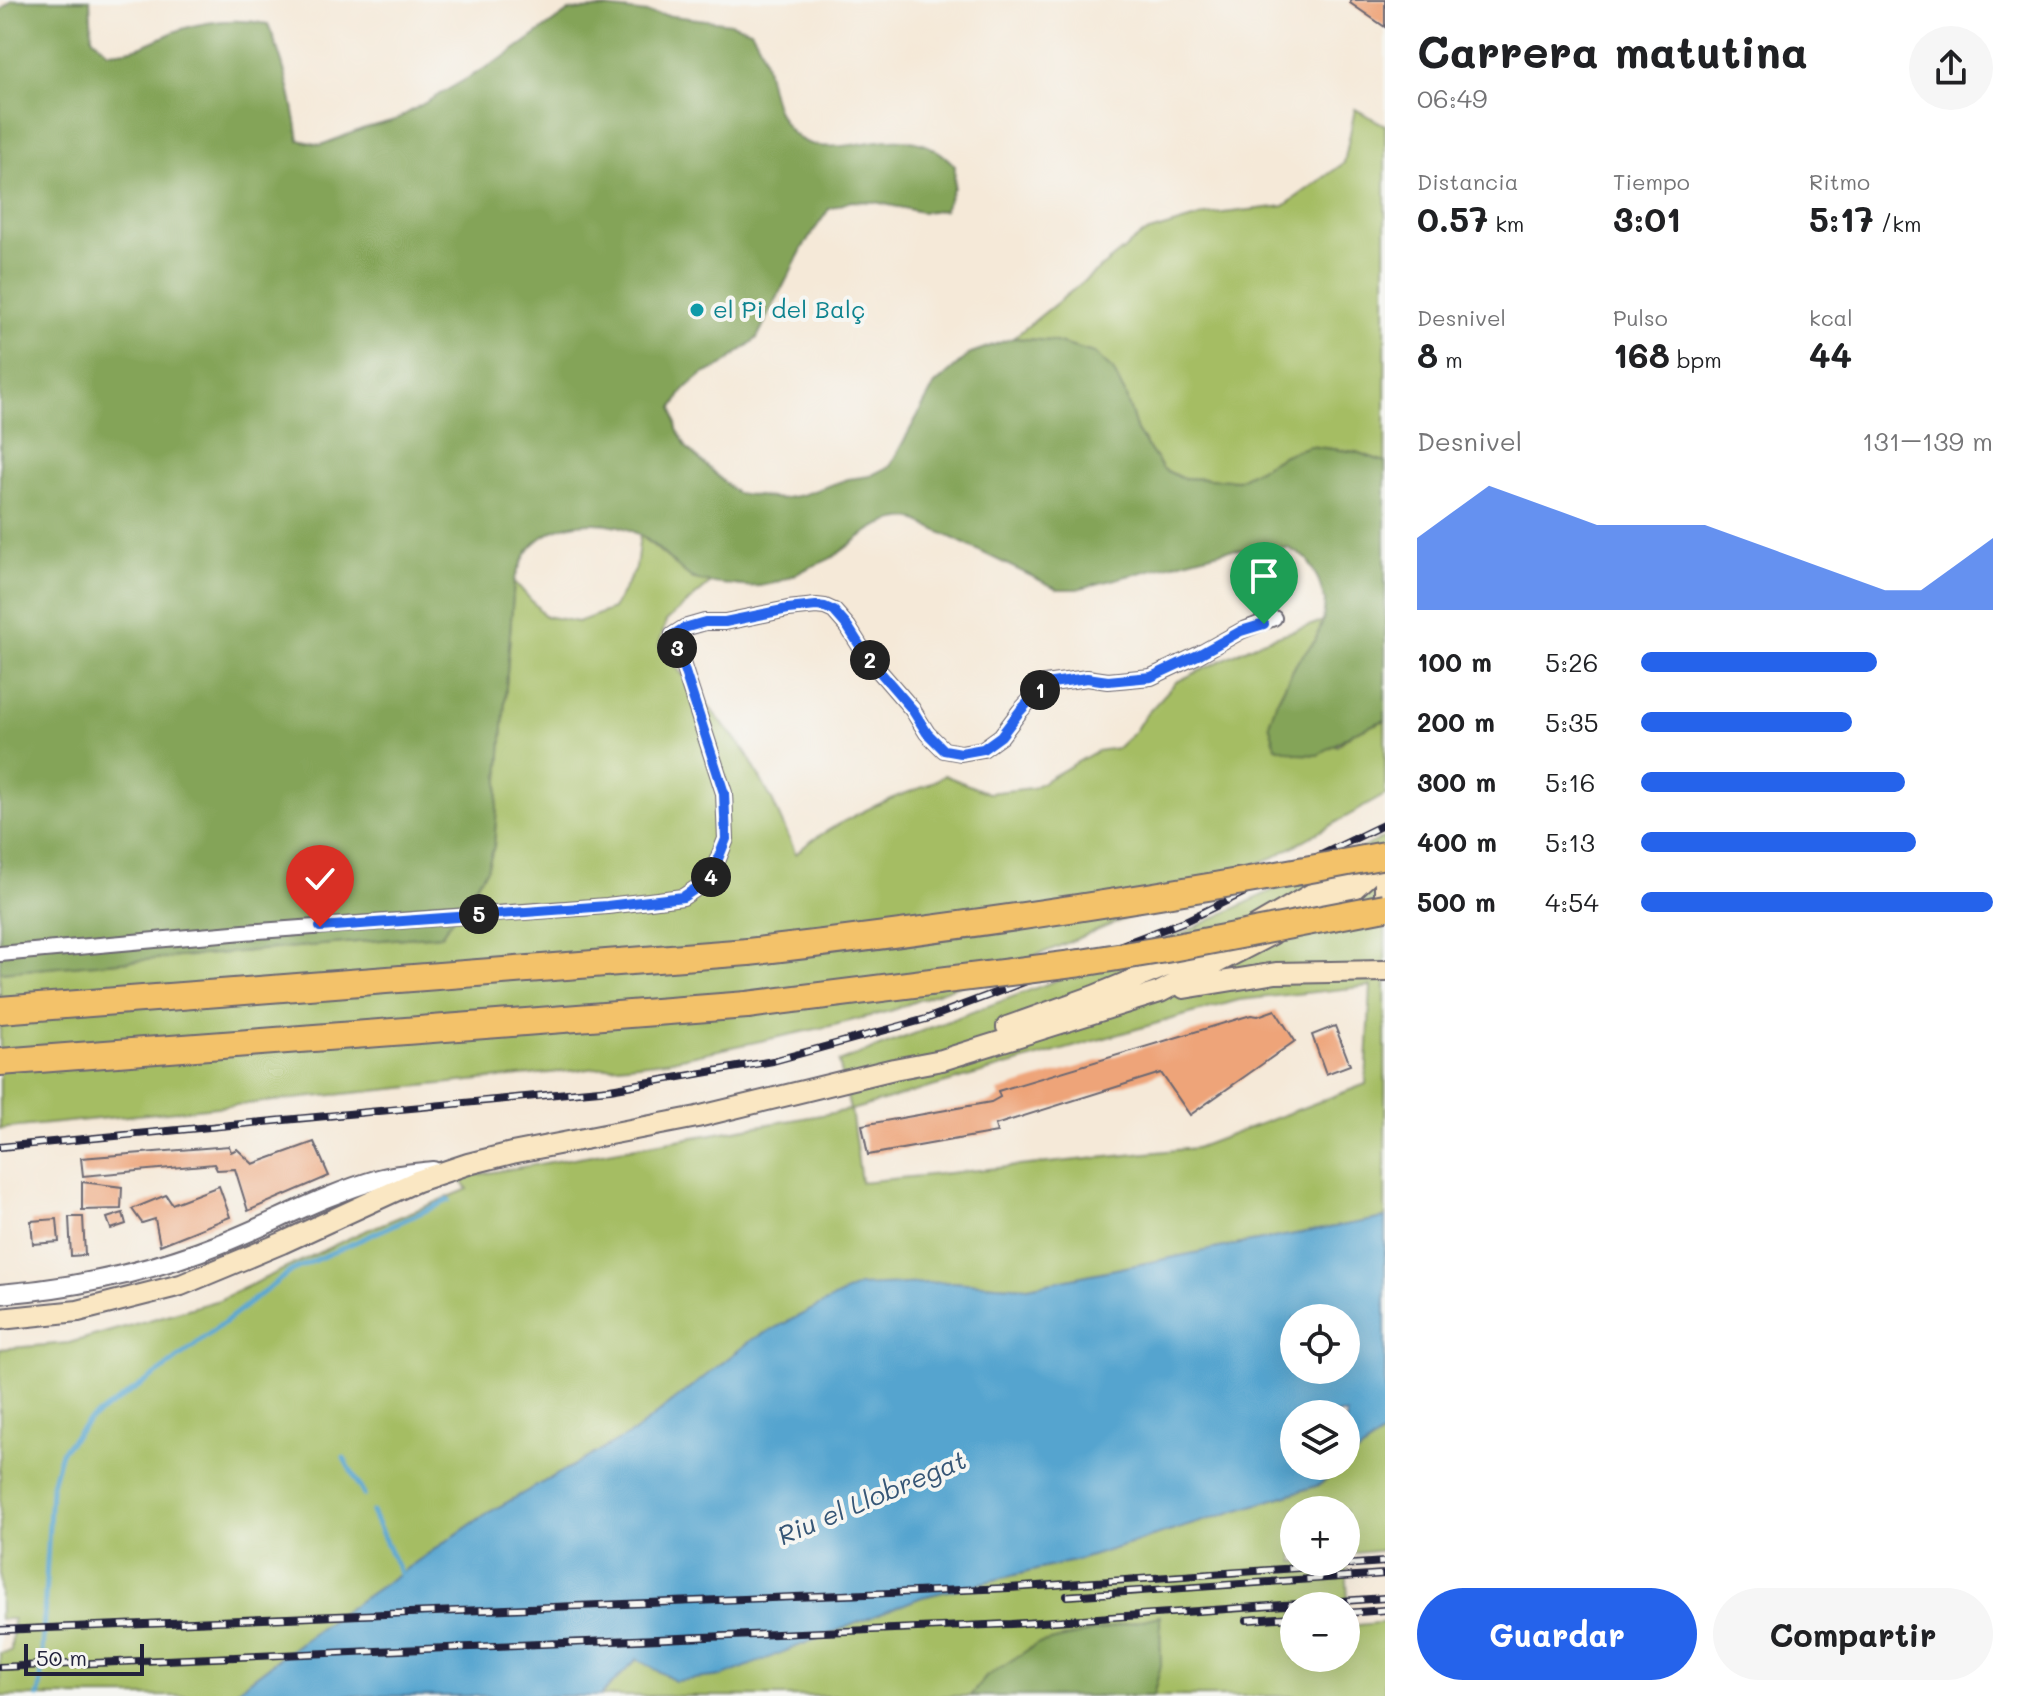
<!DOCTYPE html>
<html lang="es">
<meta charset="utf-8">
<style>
:root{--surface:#fff;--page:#f6f6f6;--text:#202124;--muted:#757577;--accent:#2563eb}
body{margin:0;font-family:Mali,sans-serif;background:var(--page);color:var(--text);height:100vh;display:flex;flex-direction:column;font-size:30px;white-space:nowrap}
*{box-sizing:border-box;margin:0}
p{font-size:26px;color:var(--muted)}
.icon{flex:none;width:44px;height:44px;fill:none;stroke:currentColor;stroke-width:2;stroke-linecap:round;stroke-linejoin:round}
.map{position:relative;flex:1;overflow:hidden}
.panel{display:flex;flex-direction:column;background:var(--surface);width:640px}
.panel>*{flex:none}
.fabs{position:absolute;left:1280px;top:1304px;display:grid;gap:16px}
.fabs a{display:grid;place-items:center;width:80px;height:80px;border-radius:50%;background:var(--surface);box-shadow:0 8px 32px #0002;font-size:40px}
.scale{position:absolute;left:24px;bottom:20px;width:120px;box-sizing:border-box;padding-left:8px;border:4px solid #22223b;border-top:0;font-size:22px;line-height:28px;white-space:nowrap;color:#22223b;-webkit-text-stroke:6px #f6f6f2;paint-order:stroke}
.pin{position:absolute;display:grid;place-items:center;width:68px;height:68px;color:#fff;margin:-82px -34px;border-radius:50% 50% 50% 0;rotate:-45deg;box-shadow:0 0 8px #0007}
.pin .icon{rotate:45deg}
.km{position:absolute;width:40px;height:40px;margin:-20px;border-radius:50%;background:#222;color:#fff;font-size:22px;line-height:40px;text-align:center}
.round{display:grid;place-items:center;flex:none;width:84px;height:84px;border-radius:42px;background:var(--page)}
.head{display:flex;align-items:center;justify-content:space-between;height:136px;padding:0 32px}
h1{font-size:44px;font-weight:700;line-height:60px}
.figures{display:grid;grid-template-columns:repeat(3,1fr);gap:12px;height:136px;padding:8px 32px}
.figures div{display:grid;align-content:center}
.figures b{font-size:34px;font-weight:700}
.figures small{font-size:22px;font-weight:400}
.figures p{font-size:22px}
.chart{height:224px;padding:16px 32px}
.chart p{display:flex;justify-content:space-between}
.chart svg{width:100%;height:144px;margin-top:8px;fill:var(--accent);opacity:.7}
.cta{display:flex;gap:16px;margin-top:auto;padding:16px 32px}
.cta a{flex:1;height:92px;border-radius:48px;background:var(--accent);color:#fff;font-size:32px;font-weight:700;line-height:92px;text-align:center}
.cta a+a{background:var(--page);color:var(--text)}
ul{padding:0 32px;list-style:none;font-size:26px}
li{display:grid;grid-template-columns:128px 96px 1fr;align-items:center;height:60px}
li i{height:20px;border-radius:10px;background:var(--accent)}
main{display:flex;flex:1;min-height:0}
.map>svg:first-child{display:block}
</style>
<main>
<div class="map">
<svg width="1385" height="1696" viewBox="0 0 1385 1696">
<rect width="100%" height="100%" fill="#f6f6f2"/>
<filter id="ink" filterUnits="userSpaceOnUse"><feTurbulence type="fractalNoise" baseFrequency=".0125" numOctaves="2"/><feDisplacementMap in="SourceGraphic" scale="16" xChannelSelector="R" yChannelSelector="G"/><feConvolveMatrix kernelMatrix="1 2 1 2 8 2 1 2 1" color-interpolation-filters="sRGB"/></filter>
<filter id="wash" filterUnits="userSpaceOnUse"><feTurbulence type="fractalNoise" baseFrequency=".006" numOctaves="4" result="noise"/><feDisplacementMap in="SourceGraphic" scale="32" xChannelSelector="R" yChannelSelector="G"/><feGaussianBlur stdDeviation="1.8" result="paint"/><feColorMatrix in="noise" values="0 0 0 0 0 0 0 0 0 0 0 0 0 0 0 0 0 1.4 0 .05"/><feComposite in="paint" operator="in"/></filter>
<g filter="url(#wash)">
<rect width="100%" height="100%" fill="#f5e9d8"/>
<path fill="#a5bd63" stroke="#64704f" stroke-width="2" fill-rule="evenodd" d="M1355 109 1385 125V462L1356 452 1309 446 1238 480 1181 478 1163 469 1137 431 1125 394 1052 341 1013 338 1143 234 1206 215 1284 206 1344 163Z
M640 535 693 579 713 581 666 621 659 646 746 752 773 802 796 854C815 834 866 809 893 798 910 791 929 787 944 775L988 793 1032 788 1097 751 1117 748 1135 731 1143 718 1176 682 1262 641 1323 621 1315 642 1297 662 1276 703 1337 746 1353 733 1385 720V795L1274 857 1050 950 890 1011 830 1026 667 1061 0 1129V972L441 935 487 869 494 846 514 581 545 616 578 622 613 609 636 568Z
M1385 837V1218L1229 1246 1028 1287 951 1282 753 1339 634 1432 486 1514 320 1628 229 1696H0V1653L11 1651 13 1619H0V1349L69 1343 219 1300 360 1233 468 1189 459 1178 850 1110 839 1062 1185 932ZM1371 986 1366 1084 1196 1148 861 1182 851 1110 1239 1000Z
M1385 1432V1550L1346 1554V1510H1294V1562H1346V1558L1349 1626 1385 1622V1696H1153L1161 1665 1159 1616 987 1676 970 1696H600L637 1659 675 1681 922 1597 1078 1560 1319 1485 1346 1466V1463ZM1294 1606H1346V1658H1294Z"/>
<path fill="#84a459" stroke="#53634a" stroke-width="2" d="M12 0H90L92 37 108 52C139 50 147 44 174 32 204 20 238 18 268 24 284 62 293 99 299 140L321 145 362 129 395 120 506 56 569 11 606 8 731 23 751 30C755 37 760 44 762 52 771 78 770 110 791 132 832 174 903 106 955 166L954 187 944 210 921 212 875 202 851 201 829 209 803 247 757 338 722 366 703 374 684 390 673 408 677 429 687 448 736 493 780 499 802 495 848 479 870 476 890 466 934 386 971 353 1013 338 1052 341 1094 353 1113 370 1125 394 1137 431 1163 469 1181 478 1238 480 1284 455 1309 446 1356 452 1385 462V720L1353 733 1318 755 1298 754 1276 747 1269 724 1276 703 1297 662 1315 641 1323 621 1325 601 1318 579 1307 559 1288 548 1227 550 1077 589H1058L911 518C876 520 863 536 836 555 828 561 817 564 808 568 781 582 765 590 733 585 721 584 701 583 691 577 672 565 658 545 638 534 608 517 560 519 534 544 524 554 519 568 514 581L494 846 487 869 441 935 0 972V11Z
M1160 1616 1161 1665 1153 1696H970L987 1676 1037 1644Z"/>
<path fill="#55a4cf" stroke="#3c6385" stroke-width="2" fill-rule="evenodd" d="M1385 1218V1432L1346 1463V1414H1294V1466H1343L1319 1485 1078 1560 922 1597 723 1676 675 1681 637 1659 600 1696H229L320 1628 486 1514 634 1432 753 1339 858 1286 951 1282 1028 1287 1229 1246ZM1294 1318H1346V1370H1294Z"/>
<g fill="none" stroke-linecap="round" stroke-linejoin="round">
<path stroke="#55a4cf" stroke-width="5" d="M344 1458 364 1495
M372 1512 402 1577
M38 1696 40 1690 51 1488 61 1452 88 1421 160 1372 291 1271 449 1200"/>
</g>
<g id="blocks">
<path fill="#eea479" d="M1352 0H1385V27L1350 3Z
M1275 1010 1295 1041 1190 1115 1161 1073 995 1125 997 1132 868 1155 862 1125 991 1102 1000 1097 998 1091 1251 1015 1258 1016Z
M1335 1026 1350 1065 1326 1074 1312 1035Z
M314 1142 329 1176 248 1211 235 1169 217 1170 214 1164 83 1176 81 1158 229 1146 231 1152 237 1149 253 1164Z
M82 1182 122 1187 121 1209 82 1210Z
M219 1186 230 1217 160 1245 155 1219 142 1223 132 1209 166 1195 172 1204Z
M123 1213 126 1224 111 1229 107 1218Z
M69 1217H83L85 1255 71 1256Z
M57 1219 59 1242 33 1244 31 1221Z"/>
</g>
</g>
<g filter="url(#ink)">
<use href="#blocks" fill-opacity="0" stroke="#6c6872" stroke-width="2"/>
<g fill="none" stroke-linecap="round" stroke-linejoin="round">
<g stroke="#6c6872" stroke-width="18">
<path id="minor" d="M0 954 244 932 607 906 683 897 710 879 726 839 724 793 673 635 684 628 705 622H725L788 609 816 606 825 607 834 611 848 627 867 657 912 709 927 733 944 750 961 753 983 749 1001 736 1020 711 1045 684 1087 678 1108 681 1151 677 1198 655 1241 631 1274 618"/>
</g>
<g stroke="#6c6872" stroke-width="22">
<path id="tertiary" d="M0 1294C76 1288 149 1272 220 1244 273 1223 324 1195 379 1179 396 1174 415 1173 433 1171"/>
</g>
<g stroke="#6c6872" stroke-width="24">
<path id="secondary" d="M1385 876V903
M1304 917 1348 894 1385 860
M1255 927 1336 880 1371 864
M1184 988 1276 973 1385 971
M1007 1027 1094 996 1215 946
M0 1319 78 1311 181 1285 282 1243 417 1181 468 1164 512 1153 697 1117 894 1069 942 1060 1160 992 1272 934"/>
</g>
<g stroke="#6c6872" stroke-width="30">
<path id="motorway" d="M0 1010 748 952
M0 1062 747 1005"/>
</g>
<use href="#minor" stroke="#fff" stroke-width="14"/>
<use href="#tertiary" stroke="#fff" stroke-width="18"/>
<use href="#secondary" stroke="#fae7c3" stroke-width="20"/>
<use href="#motorway" stroke="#f3c26a" stroke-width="26"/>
<g stroke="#22223b" stroke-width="8">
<path id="rail" d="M0 1147 610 1089 773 1061 926 1019 1185 921 1385 824
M1067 1596 1385 1574
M1346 1613 1385 1610
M1247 1620 1294 1617
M0 1630 1009 1588 1385 1562
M0 1667 1011 1624 1385 1598"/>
</g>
<use href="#rail" stroke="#f6f6f2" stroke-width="5" stroke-dasharray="15" stroke-linecap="butt"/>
<g stroke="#6c6872" stroke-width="30" stroke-linecap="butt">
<path id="motorway-bridge" d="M748 952C962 927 1174 896 1385 855
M747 1005 1081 963 1166 949 1385 907"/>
</g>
<use href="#motorway-bridge" stroke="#f3c26a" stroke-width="26"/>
</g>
</g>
<g fill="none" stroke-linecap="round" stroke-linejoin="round" filter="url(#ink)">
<g stroke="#fff" stroke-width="16">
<path id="route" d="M320 927 607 906 683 897 710 879 726 839 724 793 673 635 684 628 705 622H725L788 609 816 606 825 607 834 611 848 627 867 657 912 709 927 733 944 750 961 753 983 749 1001 736 1020 711 1045 684 1087 678 1108 681 1151 677 1198 655 1241 631 1264 624"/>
</g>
<use href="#route" stroke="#2563eb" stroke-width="10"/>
</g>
<circle fill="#0f9aa8" stroke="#f6f6f2" stroke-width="3" cx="697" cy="310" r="8"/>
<g text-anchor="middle" stroke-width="8" stroke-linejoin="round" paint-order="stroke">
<g font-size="24" fill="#0d838f" stroke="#f6f6f2" text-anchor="start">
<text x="713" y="318">el Pi del Balç</text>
</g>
<g font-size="26" font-style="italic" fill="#365676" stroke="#f6f6f2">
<text transform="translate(872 1498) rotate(-23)" y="9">Riu el Llobregat</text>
</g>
</g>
</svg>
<div class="fabs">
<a><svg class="icon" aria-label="locate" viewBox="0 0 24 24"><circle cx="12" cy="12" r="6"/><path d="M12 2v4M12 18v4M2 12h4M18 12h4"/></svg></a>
<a><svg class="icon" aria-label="layers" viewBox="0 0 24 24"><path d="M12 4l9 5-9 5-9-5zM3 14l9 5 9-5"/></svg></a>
<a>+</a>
<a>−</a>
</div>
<div class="scale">50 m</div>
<div class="pin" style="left:1264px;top:624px;background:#1e9e55"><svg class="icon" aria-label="arrive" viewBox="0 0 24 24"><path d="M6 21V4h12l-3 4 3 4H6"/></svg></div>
<div class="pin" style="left:320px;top:927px;background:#d93025"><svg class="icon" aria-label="check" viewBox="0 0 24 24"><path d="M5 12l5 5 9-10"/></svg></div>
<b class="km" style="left:1040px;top:690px">1</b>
<b class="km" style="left:870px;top:660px">2</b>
<b class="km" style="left:677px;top:648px">3</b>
<b class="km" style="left:711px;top:877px">4</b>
<b class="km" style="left:479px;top:914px">5</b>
</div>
<section class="panel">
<div class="head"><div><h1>Carrera matutina</h1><p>06:49</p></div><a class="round"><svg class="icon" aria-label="share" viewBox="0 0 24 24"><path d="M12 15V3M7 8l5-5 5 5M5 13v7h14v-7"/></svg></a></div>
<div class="figures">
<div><p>Distancia</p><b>0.57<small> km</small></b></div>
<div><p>Tiempo</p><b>3:01</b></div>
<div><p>Ritmo</p><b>5:17<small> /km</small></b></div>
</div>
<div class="figures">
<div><p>Desnivel</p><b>8<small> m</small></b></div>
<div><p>Pulso</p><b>168<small> bpm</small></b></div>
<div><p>kcal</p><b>44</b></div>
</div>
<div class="chart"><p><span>Desnivel</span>131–139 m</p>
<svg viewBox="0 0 160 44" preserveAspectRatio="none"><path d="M0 44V22L10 14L20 6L30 10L40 14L50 18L60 18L70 18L80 18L90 22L100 26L110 30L120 34L130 38L140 38L150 30L160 22V44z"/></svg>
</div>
<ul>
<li><b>100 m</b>5:26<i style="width:67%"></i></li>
<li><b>200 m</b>5:35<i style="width:60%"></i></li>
<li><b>300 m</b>5:16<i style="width:75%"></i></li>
<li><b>400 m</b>5:13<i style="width:78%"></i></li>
<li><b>500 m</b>4:54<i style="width:100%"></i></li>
</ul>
<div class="cta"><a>Guardar</a><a>Compartir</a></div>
</section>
</main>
